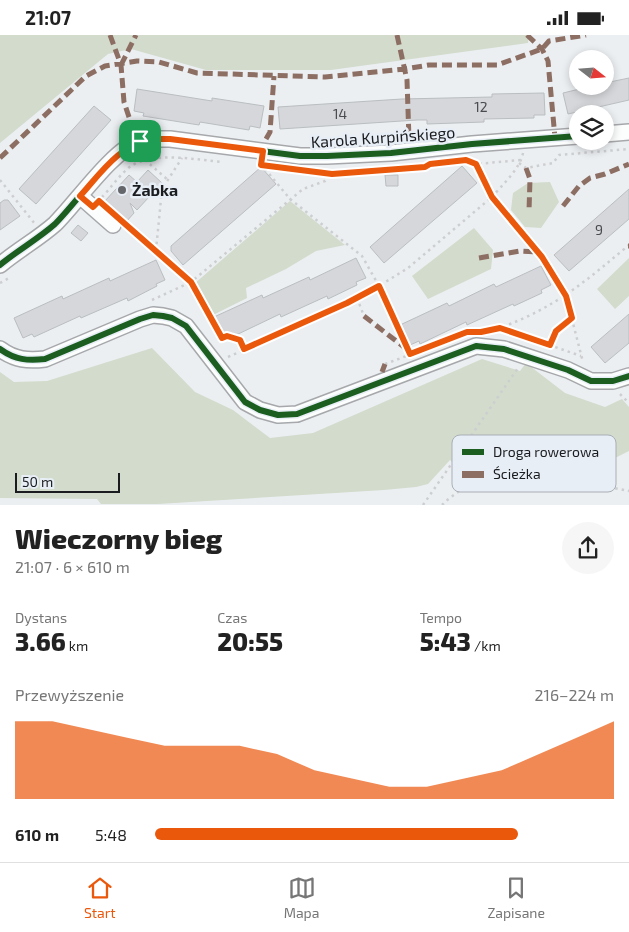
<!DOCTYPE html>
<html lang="pl">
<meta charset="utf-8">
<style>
:root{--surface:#fff;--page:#f6f6f6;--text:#222;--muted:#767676;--line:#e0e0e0;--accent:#ea580c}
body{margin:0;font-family:"Exo 2",sans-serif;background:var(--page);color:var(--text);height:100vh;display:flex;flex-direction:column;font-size:19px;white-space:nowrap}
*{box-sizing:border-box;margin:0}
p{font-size:16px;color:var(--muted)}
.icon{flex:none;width:28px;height:28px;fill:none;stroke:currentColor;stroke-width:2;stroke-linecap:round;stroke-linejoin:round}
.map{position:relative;height:470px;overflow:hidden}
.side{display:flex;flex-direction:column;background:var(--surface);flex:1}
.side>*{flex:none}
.needle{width:32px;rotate:107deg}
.tools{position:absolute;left:569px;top:15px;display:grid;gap:10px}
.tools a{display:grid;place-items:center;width:45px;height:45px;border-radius:50%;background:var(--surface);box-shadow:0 2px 8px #0003;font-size:25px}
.scale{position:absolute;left:15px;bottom:12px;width:105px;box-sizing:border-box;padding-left:5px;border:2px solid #1a1c1f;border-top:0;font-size:14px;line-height:18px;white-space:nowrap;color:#1a1c1f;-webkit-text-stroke:4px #e8eef6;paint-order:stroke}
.pin{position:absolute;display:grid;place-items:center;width:42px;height:42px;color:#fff;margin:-21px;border-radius:10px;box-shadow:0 2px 8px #0006}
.round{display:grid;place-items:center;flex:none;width:52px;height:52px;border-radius:26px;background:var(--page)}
.overview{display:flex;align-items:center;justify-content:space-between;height:85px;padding:0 15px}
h1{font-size:28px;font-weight:800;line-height:38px}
.figures{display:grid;grid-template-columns:repeat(3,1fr);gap:8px;height:85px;padding:5px 15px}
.figures div{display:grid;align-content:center}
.figures b{font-size:25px;font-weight:800}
.figures small{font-size:14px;font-weight:400}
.figures p{font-size:14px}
.chart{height:140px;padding:10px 15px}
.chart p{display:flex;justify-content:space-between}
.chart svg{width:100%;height:90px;margin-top:5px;fill:var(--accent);opacity:.7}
ul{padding:0 15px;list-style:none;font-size:16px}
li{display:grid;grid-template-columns:80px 60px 1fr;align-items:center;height:38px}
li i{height:12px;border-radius:6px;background:var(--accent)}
.status{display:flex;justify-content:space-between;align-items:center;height:35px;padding:0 25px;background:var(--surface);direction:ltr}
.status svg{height:14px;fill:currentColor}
.dock{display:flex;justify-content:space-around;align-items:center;height:70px;border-top:1px solid var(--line);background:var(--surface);font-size:14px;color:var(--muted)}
.dock a{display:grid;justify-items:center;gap:2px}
.dock .selected{color:var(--accent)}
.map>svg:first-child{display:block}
</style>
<div class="status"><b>21:07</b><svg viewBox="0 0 49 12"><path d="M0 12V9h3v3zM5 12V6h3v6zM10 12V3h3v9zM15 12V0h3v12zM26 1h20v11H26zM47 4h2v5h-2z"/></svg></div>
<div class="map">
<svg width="629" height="470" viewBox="0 0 629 470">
<rect width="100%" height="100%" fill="#eceff2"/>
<path fill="#d2dbcc" d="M0 0H529L528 8 331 35H206L131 14 108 19 0 108Z
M550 147 559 167 541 193 525 192 511 175 513 158 528 148Z
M290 166 345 210 316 216 286 234 246 253 247 263 213 280 194 249Z
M474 193 493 215 491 234 428 264 412 241Z
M629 223V261L615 274 597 254Z
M152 313 195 357 233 375 270 403 313 398 482 324 520 336 526 328 565 358 605 372 622 364 629 372V416L601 430 576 437 519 432 496 424 478 421 458 432 450 425 428 449 416 452 384 455 158 469H101L97 464 0 463V337L14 347 47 346Z"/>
<path fill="#d5d7da" stroke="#bbbec0" d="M629 43V65L568 79 563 58 592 51H605V48Z
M137 54 212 66V63L264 71 260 93 250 91 249 95 200 87 199 90 143 81 144 78 134 76Z
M544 58 545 80H534V83L484 84V87L427 89V85H417L280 94 278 72 402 64 492 62V59Z
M94 71 111 85 36 169 19 154Z
M462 131 477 148 384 228 370 212Z
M261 132 276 149 183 230 171 216V211Z
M148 135 162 148 137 175 130 168 134 178 126 187 104 167 129 140 137 147Z
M385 140H398V151H386Z
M629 154V184L569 236 554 220Z
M4 165H8L20 181 0 195V168Z
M78 190 88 198 81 206 71 198Z
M356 223 366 243 356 247 357 250 328 264 327 261 281 282 280 279 234 301 233 298 224 302 214 282 262 260 263 263 309 242 310 245Z
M156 225 165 245 156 249 157 251 128 266 127 263 81 283 80 281 34 302 32 299 23 303 14 283 62 261 63 264 109 243 110 246Z
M541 231 551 250 541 255 542 258 514 271 513 269 467 290 466 287 420 309 419 306 410 310 400 290 447 268 449 271 494 249 496 252Z
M629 279V308L605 328 591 312Z"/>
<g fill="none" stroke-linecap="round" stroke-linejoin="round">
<g stroke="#a6a8ab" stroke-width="18">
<path id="minor" d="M605 99 629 97
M80 161 113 190
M0 230C18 215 38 204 55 189 77 167 112 116 139 106 149 103 160 104 170 104L300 121H327L391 118 472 109 578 101
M0 314C15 325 28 326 45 324L140 284 153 280 163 281 172 283 186 291 245 367 260 375 278 380 297 379 476 311 504 314 568 335 591 346H613L629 341"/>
</g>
<path stroke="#cdced0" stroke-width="2.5" stroke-dasharray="2.5 4" stroke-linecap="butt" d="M523 118C520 134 502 150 492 162L542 221 566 261 583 327
M145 125 168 145
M464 125 476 129
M519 128 526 133 553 128 559 120 629 114
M261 129 290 164 362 221 379 251 410 319
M311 137 332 139 425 132 431 129
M0 145 35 189
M102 162C111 153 120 139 131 131 155 116 197 125 223 127
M126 189 156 215 162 154 182 123
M156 215 191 247 303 154 325 146 331 140
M0 248 9 243
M357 263 364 281
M152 265 191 247 222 303 227 301 239 305 243 314
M500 293 581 321
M484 296C499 294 511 289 524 283 566 264 594 239 629 210
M550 310 556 296 572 283
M228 322 347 268 379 251 408 233 492 162 476 129 521 125
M385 329 471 297
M620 359 629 368
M423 470 518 333
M442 470C454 458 472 447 488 443 527 435 590 448 629 456"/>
<use href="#minor" stroke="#fcfdfd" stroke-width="15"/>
<path stroke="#8d6e63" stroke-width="5" stroke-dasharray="10 5" stroke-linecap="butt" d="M110 0 121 30 124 67 133 94
M397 0 407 45 409 104
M527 0 542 14 548 26 555 103
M121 30 136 0
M266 104 270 97 274 41
M0 123 86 41 105 31 137 26 159 27 197 38 325 42 405 34 429 30H497L542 14 549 6 586 0
M526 133 530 144 529 176
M563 171 579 151 590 143 605 139 629 129
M628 211H629
M479 223 520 216 538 217
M364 281 409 316
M382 337 385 329"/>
<g stroke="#e8eef6" stroke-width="9">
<path id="cycleway" d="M0 230C18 215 38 204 55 189 77 167 112 116 139 106 149 103 160 104 170 104L300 121H327L391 118 472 109 578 101
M0 314C15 325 28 326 45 324L140 284 153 280 163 281 172 283 186 291 245 367 260 375 278 380 297 379 476 311 504 314 568 335 591 346H613L629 341"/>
</g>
<use href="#cycleway" stroke="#1b5e20" stroke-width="6"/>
</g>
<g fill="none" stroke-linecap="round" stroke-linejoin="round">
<g stroke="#fff" stroke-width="10">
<path id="route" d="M152 104H170L263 116 261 130 332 139 425 132 430 129 466 125 476 129 492 162 542 222 566 261 572 283 556 296 550 310 500 293 481 297H467L410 319 379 251 347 268 244 314 240 305 227 301 222 303 191 247 99 166 93 172 80 161C100 139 120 109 152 104Z"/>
</g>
<use href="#route" stroke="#ea580c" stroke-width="6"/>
</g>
<circle fill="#646669" stroke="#e8eef6" stroke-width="2" cx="122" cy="155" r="5"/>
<g text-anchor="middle" stroke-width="5" stroke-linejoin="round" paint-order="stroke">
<g font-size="14" fill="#494b4e">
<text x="481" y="77">12</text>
<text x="340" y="84">14</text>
<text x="599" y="200">9</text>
</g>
<g font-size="16" fill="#1a1c1f" stroke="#e8eef6">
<text transform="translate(383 102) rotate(-4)" y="6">Karola Kurpińskiego</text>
</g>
<g font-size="16" font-weight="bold" fill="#1a1c1f" stroke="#e8eef6" text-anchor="start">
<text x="132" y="161">Żabka</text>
</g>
</g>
<rect x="452" y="400" width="164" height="57" rx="8" fill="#e8eef6" stroke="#aaafb6" stroke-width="1"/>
<rect x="462" y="414" width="22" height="6" fill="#1b5e20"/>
<rect x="462" y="436" width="22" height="7" fill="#8d6e63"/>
<g font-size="14" fill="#1a1c1f">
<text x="493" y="422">Droga rowerowa</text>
<text x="493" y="444">Ścieżka</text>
</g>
</svg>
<div class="tools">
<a><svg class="needle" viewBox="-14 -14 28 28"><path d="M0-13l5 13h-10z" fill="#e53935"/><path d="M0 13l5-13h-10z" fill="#767676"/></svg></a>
<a><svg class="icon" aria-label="layers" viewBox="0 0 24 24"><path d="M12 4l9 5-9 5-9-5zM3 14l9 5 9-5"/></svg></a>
</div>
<div class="scale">50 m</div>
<div class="pin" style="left:140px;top:106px;background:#1e9e55"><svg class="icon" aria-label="arrive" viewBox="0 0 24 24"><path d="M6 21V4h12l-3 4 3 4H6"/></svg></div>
</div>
<section class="side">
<div class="overview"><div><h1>Wieczorny bieg</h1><p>21:07 · 6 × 610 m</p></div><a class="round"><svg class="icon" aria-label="share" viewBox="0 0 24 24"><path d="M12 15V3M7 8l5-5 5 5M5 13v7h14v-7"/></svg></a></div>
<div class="figures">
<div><p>Dystans</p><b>3.66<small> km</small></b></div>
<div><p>Czas</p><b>20:55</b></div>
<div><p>Tempo</p><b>5:43<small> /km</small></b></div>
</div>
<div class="chart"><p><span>Przewyższenie</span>216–224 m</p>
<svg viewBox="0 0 160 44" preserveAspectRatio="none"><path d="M0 44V6L10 6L20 10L30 14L40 18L50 18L60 18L70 22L80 30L90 34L100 38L110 38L120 34L130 30L140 22L150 14L160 6V44z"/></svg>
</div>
<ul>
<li><b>610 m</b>5:48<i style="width:79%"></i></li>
</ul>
</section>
<nav class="dock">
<a class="selected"><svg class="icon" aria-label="home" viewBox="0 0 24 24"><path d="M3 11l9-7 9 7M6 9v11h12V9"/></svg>Start</a>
<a><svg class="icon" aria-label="map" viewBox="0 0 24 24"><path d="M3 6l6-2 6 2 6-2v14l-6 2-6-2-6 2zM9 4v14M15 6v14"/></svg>Mapa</a>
<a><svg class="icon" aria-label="saved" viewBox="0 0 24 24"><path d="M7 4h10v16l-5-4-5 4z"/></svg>Zapisane</a>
</nav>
